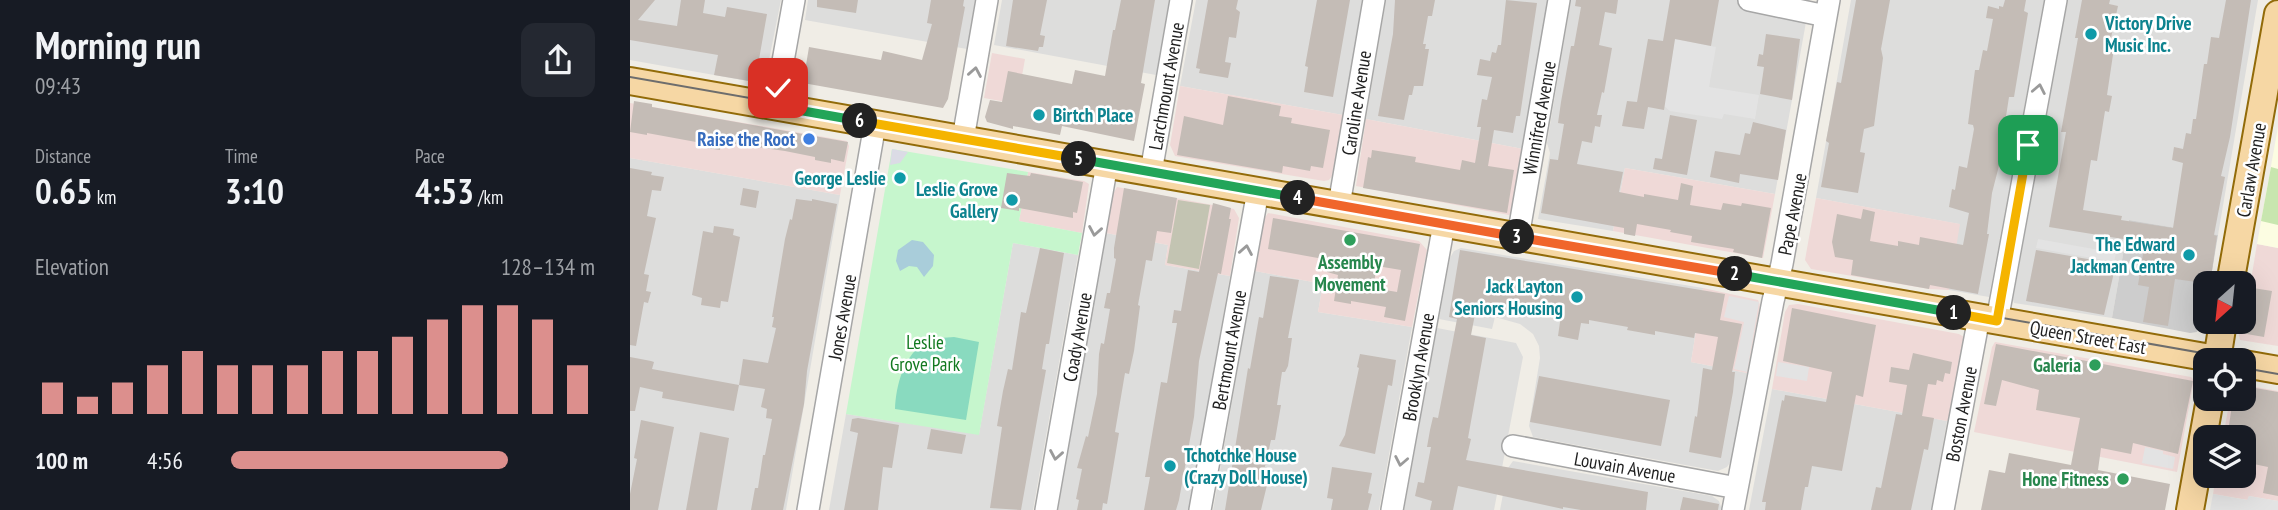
<!DOCTYPE html>
<meta charset="utf-8">
<style>
:root{--surface:#171b24;--page:#242831;--text:#f1f3f6;--muted:#9ea1a6;--accent:#dc8f8d}
body{margin:0;font-family:"PT Sans Narrow",sans-serif;background:var(--page);color:var(--text);height:100vh;display:flex;flex-direction:column;font-size:26px;white-space:nowrap}
*{box-sizing:border-box;margin:0}
p{font-size:23px;color:var(--muted)}
.icon{flex:none;width:38px;height:38px;fill:none;stroke:currentColor;stroke-width:2;stroke-linecap:round;stroke-linejoin:round}
.map{position:relative;flex:1;overflow:hidden}
.side{display:flex;flex-direction:column;background:var(--surface);width:630px}
.side>*{flex:none}
.needle{width:46px;rotate:207deg}
.controls{position:absolute;left:1563px;top:271px;display:grid;gap:14px}
.controls a{display:grid;place-items:center;width:63px;height:63px;border-radius:14px;background:var(--surface);box-shadow:0 7px 28px #0002;font-size:35px}
.pin{position:absolute;display:grid;place-items:center;width:60px;height:60px;color:#fff;margin:-30px;border-radius:14px;box-shadow:0 4px 10px #0006}
.km{position:absolute;width:35px;height:35px;margin:-18px;border-radius:50%;background:#222;color:#fff;font-size:19px;line-height:35px;text-align:center}
.round{display:grid;place-items:center;flex:none;width:74px;height:74px;border-radius:14px;background:var(--page)}
.overview{display:flex;align-items:center;justify-content:space-between;height:119px;padding:0 35px}
h1{font-size:38px;font-weight:700;line-height:52px}
.metrics{display:grid;grid-template-columns:repeat(3,1fr);gap:10px;height:119px;padding:7px 35px}
.metrics div{display:grid;align-content:center}
.metrics b{font-size:35px;font-weight:700}
.metrics small{font-size:19px;font-weight:400}
.metrics p{font-size:19px}
.chart{height:196px;padding:14px 35px}
.chart p{display:flex;justify-content:space-between}
.chart svg{width:100%;height:126px;margin-top:7px;stroke:var(--accent);stroke-width:6}
ul{padding:0 35px;list-style:none;font-size:23px}
li{display:grid;grid-template-columns:112px 84px 1fr;align-items:center;height:52px}
li i{height:18px;border-radius:9px;background:var(--accent)}
main{display:flex;flex:1;min-height:0}
.map>svg:first-child{display:block}
</style>
<main>
<section class="side">
<div class="overview"><div><h1>Morning run</h1><p>09:43</p></div><a class="round"><svg class="icon" aria-label="share" viewBox="0 0 24 24"><path d="M12 15V3M7 8l5-5 5 5M5 13v7h14v-7"/></svg></a></div>
<div class="metrics">
<div><p>Distance</p><b>0.65<small> km</small></b></div>
<div><p>Time</p><b>3:10</b></div>
<div><p>Pace</p><b>4:53<small> /km</small></b></div>
</div>
<div class="chart"><p><span>Elevation</span>128–134 m</p>
<svg viewBox="0 0 160 44" preserveAspectRatio="none"><path d="M5 44V33M15 44V38M25 44V33M35 44V27M45 44V22M55 44V27M65 44V27M75 44V27M85 44V22M95 44V22M105 44V17M115 44V11M125 44V6M135 44V6M145 44V11M155 44V27"/></svg>
</div>
<ul>
<li><b>100 m</b>4:56<i style="width:76%"></i></li>
</ul>
</section>
<div class="map">
<svg width="1648" height="510" viewBox="0 0 1648 510">
<rect width="100%" height="100%" fill="#f0ede6"/>
<path fill="#dddddc" d="M0 0H151L135 80 129 83 0 60Z
M178 0H345L337 49 175 20Z
M372 0H539L526 75 364 45Z
M566 0H732L713 115 550 86Z
M756 0H918L893 149 736 119Z
M941 0H1180L1145 194 995 168 983 231 908 219 920 153 917 143Z
M1221 0H1414L1359 297 1319 290 1329 224 1186 198Z
M1438 0H1628L1588 235 1499 220 1482 318 1384 303 1383 300Z
M0 158 210 195 156 510H0Z
M476 233 538 245 535 265 600 276 559 510H428Z
M383 243 448 255 403 510H199L216 414 349 434Z
M831 248 1073 288 1061 362 1117 373 1101 461 1097 467 1088 471 903 437 899 426 910 358 909 346 903 334 890 324 865 317 862 329 809 319 820 258 824 251Z
M625 271 693 284 688 312 782 327 749 510H583Z
M807 328 886 343 893 357 864 510H774Z
M1142 389 1317 421 1301 510H1119Z
M883 461 1082 496 1089 501 1092 510H870L878 468Z"/>
<path fill="#efd9d7" d="M362 53 395 59 387 104 354 98Z
M550 86 713 115 702 176 699 180 694 181 545 156 540 145Z
M0 103 217 141 219 146 210 195 0 158Z
M736 119 893 149 883 211 879 215 726 186Z
M995 168 1145 194 1133 258 983 231Z
M398 172 454 181 459 184 452 233 389 221Z
M487 187 604 209 609 218 600 276 535 265 538 245 476 233 483 194Z
M1186 198 1330 224 1319 290 1299 289 1181 269 1175 260Z
M638 213 789 241 797 250 782 327 688 312 693 284 625 271 634 219Z
M1627 244 1648 248V346L1610 340 1609 335 1611 322H1614Z
M1073 288 1128 300 1130 305 1117 373 1061 362Z
M1168 304 1329 334 1334 337 1335 341 1320 416 1317 421 1142 389 1155 312 1159 305Z
M1365 342 1561 377 1564 380 1547 472 1344 432 1362 347Z
M1614 385 1648 391V501L1619 496 1618 500 1583 494 1586 476H1614V438L1593 437 1600 399H1614Z"/>
<path fill="#fcfde2" d="M1648 127V248L1627 244Z"/>
<path fill="#cdcdcd" d="M1499 220 1588 235 1580 283 1575 284V309L1567 332 1560 333 1482 318Z"/>
<path fill="#c3c4b2" d="M548 200 580 205 569 269 537 263Z"/>
<path fill="#c8e6af" d="M1641 167 1648 169V225L1631 221Z"/>
<path fill="#c6f6cd" d="M262 149 398 172 389 221 452 233 448 255 383 243 349 435 216 414Z"/>
<path fill="#89dabf" d="M324 337 349 342 336 420 265 409C266 385 274 354 297 341 304 337 316 338 324 337Z"/>
<path fill="#e3e3e3" d="M1045 39 1086 47 1079 87 1129 95 1125 119 1094 114 1092 119 1040 111 1034 106Z
M1408 239 1486 253 1484 262 1406 248Z
M1099 296 1129 302 1117 372 1104 369 1114 322 1094 317Z
M1148 362 1179 367 1177 381 1146 376Z
M1515 447 1533 451V454L1545 457 1543 469 1512 463Z
M1583 494 1617 500 1619 496 1648 501V510H1580Z"/>
<path fill="#dbdbe5" d="M262 149 278 152 270 163 260 165Z"/>
<path fill="#a9cdda" d="M282 240 293 242 304 255 303 266 294 277 287 267 279 266 270 271 266 261 268 250Z"/>
<path fill="#c4bcb6" fill-rule="evenodd" d="M0 0H25L8 20 47 26 51 0H75L73 13 95 17 97 7 137 14 125 82 84 75 88 55 0 40Z
M187 0H228L226 13 187 7Z
M301 0H334L333 6 335 7 318 99 313 108 173 83 179 47 251 60 253 51 292 60 302 24 297 23Z
M383 0H417L410 35 415 36 413 47H409L408 51 376 46Z
M491 0H525L511 83 515 84 504 141 432 126 430 135 383 126V129L357 122 355 117 360 100 372 102 378 71 442 84 445 70 475 76 483 30H485Z
M578 0H608L606 9 610 12 606 38 599 37 595 62 601 63 598 78 569 73 570 69 566 68Z
M687 0H720L703 97 674 92 678 67 675 66Z
M765 0H805L802 16H798L793 44H796L795 49H799L793 86H784L782 95H779L774 120 748 116 763 34Z
M876 0 907 3 890 116H886L883 133 864 130 858 166 884 170 877 213 733 188 738 157 741 158 742 150 786 157 785 162 830 170 832 160 845 163 851 127H847L852 99 857 100 862 77 847 75 850 59 860 61 862 52 866 53 868 45H871Z
M946 0H988L986 14 975 12 969 45 982 48 974 93 972 92 967 115H972L970 127 965 126 962 143 952 141 947 164 993 172 989 192 1014 197V194L1048 200 1051 183 1063 186 1060 205 1091 210 1093 203 1111 206 1112 203 1141 208 1132 258 1103 252 1104 249 1061 242 1062 236 1040 232 1041 230 1007 224 1005 236 994 234V228L911 213 920 159 928 160 934 124 928 123 931 102 941 46H944L951 7 945 6Z
M1040 0H1089L1081 46 1045 39 1034 110 1018 107 1014 129 992 126 997 101 1007 102 1018 39 1033 41Z
M1226 0H1260L1251 49 1253 58 1244 126 1234 129 1230 152 1235 153 1228 193 1191 187 1199 143 1196 141 1207 82 1211 83Z
M1375 0H1396L1394 11 1398 13 1384 97H1379L1371 149 1373 150 1362 193 1357 234H1359L1348 294 1300 285 1299 289 1221 275 1223 260 1205 257 1202 242 1207 214 1231 219 1233 209 1245 212 1240 241 1268 246V241L1289 245 1290 237 1333 245 1339 213 1319 207 1322 189 1325 190 1329 166 1337 168 1344 129 1343 125 1338 124 1345 70H1349L1353 50 1357 51 1363 19 1356 18 1358 6 1369 9V6L1373 7Z
M1452 0H1480L1479 4 1488 6 1479 47 1484 48 1477 95 1482 96 1479 112 1475 111 1467 161 1461 160 1453 210 1492 216 1491 220 1543 228 1553 163 1542 160 1544 147 1553 149 1556 133 1561 134 1563 119H1566L1574 64H1577L1581 37 1589 38 1596 0H1621L1600 137 1591 176 1595 177 1584 235 1587 236 1580 284 1545 279 1538 326 1513 322 1519 287 1508 285 1514 248 1498 246 1499 240 1419 227 1436 132H1431L1448 38H1445Z
M1136 34 1170 39 1162 100 1130 94 1134 67 1127 66 1129 54 1133 55Z
M598 96 651 106 649 116 662 118 661 123 700 130 693 168 681 166 680 171 653 166 652 173 547 155 554 116 593 125Z
M4 101 22 104V107L218 142 214 162 201 159V163L185 160V157L155 151 91 142 90 150 76 148 77 144 17 133V135L0 132Z
M1040 115 1067 120 1057 175 1023 169 1025 158 1032 159Z
M1123 122 1156 130 1148 180 1110 174 1109 183 1080 177 1085 151 1110 155 1115 133 1120 134Z
M0 168 22 172 21 175 34 177 31 191 22 190 17 216 26 218 14 274 19 275 16 291 21 292 18 303 14 302 6 346 0 345Z
M377 173 400 176 401 173 453 182 447 213 443 212V218L389 208V211L371 208Z
M113 188 129 191 126 208 110 205Z
M494 188 547 198 541 233 527 231 522 261 516 260 515 266 508 305 510 306 504 351 499 374 495 373 485 432 489 433 477 504 473 503 472 510H447L449 500 446 499 452 469 447 468 456 436 458 437 467 394 469 354 471 343 474 344 480 309 474 308 477 293H480L486 259 484 258V248Z
M166 199 182 201V199L207 204 177 371 174 404 153 510H121L125 488H128L133 455H135L142 419 136 418 137 409 131 407 135 389 109 385 113 359 138 363 146 328 142 327 144 317H142L155 239 160 219 162 220Z
M583 203 601 208 599 219H601L591 274 588 273 569 361 564 417 549 500 546 510H514L520 477H515L521 441 531 382 537 383 547 323H542L544 310 551 311 558 270 569 272Z
M643 218 790 244 775 321 754 317 756 307 721 301V304L704 301 708 275 697 272 699 260 638 249ZM747 266 771 270 767 292 743 288Z
M84 226 104 229 103 235 110 237 98 302 91 301 90 308 71 305 72 298 62 295 73 231 83 233Z
M410 248 434 253 419 344H416L412 369 416 370 391 510 360 508 372 427 367 426 373 391 378 369 382 370 391 312 396 313Z
M830 250 1095 294 1090 320 1112 324 1102 372H1105L1103 392 1091 458 1059 452 1065 416 1067 417 1073 368 1082 370 1088 337 1065 333 1064 338 1025 331V335L997 330 998 327 959 320V324L951 323 948 340 928 336 931 315 892 309 891 313 852 306 851 310 846 309 841 335 856 338 838 438 841 439 836 460 1018 492 1016 510H951L933 507V509L828 486 823 510H800L802 501 785 496 788 482 794 483 801 447H797L800 430 803 417 808 418 813 392 827 319 819 317Z
M1406 250 1486 264 1474 315 1396 301Z
M640 276 669 280 658 338H662L658 366 655 372H652L647 405H651L645 440H641L631 484 637 485 631 510H595L618 368 620 369 629 317 633 318Z
M1623 288 1642 291 1634 337 1611 333 1616 303 1620 304Z
M1162 308 1246 325 1233 397 1226 395 1212 471 1182 466 1178 487H1175L1171 510H1135L1136 502H1132L1152 400 1154 401 1155 395 1196 402 1202 372 1153 361Z
M1366 344 1563 381 1548 454 1503 443 1501 454 1471 448 1468 470 1540 484 1535 510H1351L1359 470 1375 473 1379 453 1441 465 1450 418 1406 410 1409 390 1372 380 1366 406 1354 404Z
M1283 353 1322 362 1320 374 1315 373 1313 382 1307 380 1306 385 1298 384 1292 416 1304 418 1298 450 1294 449 1281 510H1241L1246 487 1251 488 1266 414 1272 415 1277 385 1259 382 1261 367 1279 370Z
M730 354 766 360 762 386 758 385 745 454 709 446 715 435 729 368 727 367Z
M0 357 21 361 24 362 22 369 109 385 104 411 32 398 33 392 10 387 5 411H0Z
M909 376 1040 400 1031 446 900 422Z
M1614 386 1648 392V496L1633 493 1638 467 1614 462V438H1597L1603 399H1614Z
M228 418 269 425 262 468 253 467 248 510H214L228 433 220 431 222 419Z
M11 420 44 427 28 510H0V494L7 459 4 458Z
M301 429 336 435 332 454 297 449Z
M70 432 99 438 87 510H56Z
M702 467 742 473 738 493 742 494 738 510H701L703 499 697 498Z
M1053 497 1089 504 1088 510H1050Z"/>
<g fill="none" stroke-linecap="round" stroke-linejoin="round">
<g stroke="#a6a6a6" stroke-width="24">
<path id="minor" d="M1119 0 1196 16
M145 106 164 0
M333 139 357 0
M521 172 551 0
M709 205 744 0
M888 237 929 0
M1367 321 1426 0
M883 446 1107 488
M178 510 245 124
M416 510 477 164
M570 510 628 191
M762 510 814 224
M1103 510 1143 301 1152 264 1199 0
M1313 510 1349 317"/>
</g>
<g stroke="#926b09" stroke-width="30">
<path id="major" d="M0 81 1592 360
M1600 284 1648 14
M1587 360 1593 322
M1614 364 1648 370
M1560 510 1580 399"/>
</g>
<use href="#minor" stroke="#fff" stroke-width="21"/>
<use href="#major" stroke="#f6d7a4" stroke-width="26"/>
<path stroke="#6d6d6d" stroke-width="2" d="M0 77 1612 360
M1614 368 1648 374"/>
</g>
<defs><path id="oneway-chevron" d="M-2-3.5L2.5 0L-2 3.5" fill="none" stroke-width="1.6" stroke-linecap="round" stroke-linejoin="round" transform="scale(1.75)"/></defs>
<g stroke="#9a9a9a">
<use href="#oneway-chevron" transform="translate(345 72) rotate(-80)"/>
<use href="#oneway-chevron" transform="translate(1409 89) rotate(-79)"/>
<use href="#oneway-chevron" transform="translate(465 231) rotate(100)"/>
<use href="#oneway-chevron" transform="translate(616 250) rotate(-80)"/>
<use href="#oneway-chevron" transform="translate(426 455) rotate(100)"/>
<use href="#oneway-chevron" transform="translate(771 461) rotate(101)"/>
</g>
<g fill="none" stroke-linecap="round" stroke-linejoin="round">
<g stroke="#fff" stroke-width="14">
<path id="split-1" d="M1324 313 1367 321 1398 145"/>
</g>
<g stroke="#fff" stroke-width="14">
<path id="split-2" d="M1105 274 1324 313"/>
</g>
<g stroke="#fff" stroke-width="14">
<path id="split-3" d="M887 237 1105 274"/>
</g>
<g stroke="#fff" stroke-width="14">
<path id="split-4" d="M668 198 887 237"/>
</g>
<g stroke="#fff" stroke-width="14">
<path id="split-5" d="M449 159 668 198"/>
</g>
<g stroke="#fff" stroke-width="14">
<path id="split-6" d="M230 121 449 159"/>
</g>
<g stroke="#fff" stroke-width="14">
<path id="split-7" d="M148 88 145 106 230 121"/>
</g>
<use href="#split-1" stroke="#f5b400" stroke-width="9"/>
<use href="#split-2" stroke="#22a559" stroke-width="9"/>
<use href="#split-3" stroke="#f0652b" stroke-width="9"/>
<use href="#split-4" stroke="#f0652b" stroke-width="9"/>
<use href="#split-5" stroke="#22a559" stroke-width="9"/>
<use href="#split-6" stroke="#f5b400" stroke-width="9"/>
<use href="#split-7" stroke="#22a559" stroke-width="9"/>
</g>
<g fill="#0f9aa8" stroke="#fff" stroke-width="2.5">
<circle cx="1461" cy="34" r="7"/>
<circle cx="409" cy="115" r="7"/>
<circle cx="270" cy="178" r="7"/>
<circle cx="382" cy="200" r="7"/>
<circle cx="1559" cy="255" r="7"/>
<circle cx="947" cy="297" r="7"/>
<circle cx="540" cy="466" r="7"/>
</g>
<circle fill="#3f7fe0" stroke="#fff" stroke-width="2.5" cx="179" cy="139" r="7"/>
<g fill="#2e9e5b" stroke="#fff" stroke-width="2.5">
<circle cx="720" cy="240" r="7"/>
<circle cx="1465" cy="365" r="7"/>
<circle cx="1493" cy="479" r="7"/>
</g>
<g text-anchor="middle" stroke-width="5" stroke-linejoin="round" paint-order="stroke">
<g font-size="19" font-weight="bold" fill="#0d838f" stroke="#fff" text-anchor="end">
<text x="1475" y="30" text-anchor="start">Victory Drive<tspan x="1475" dy="22">Music Inc.</tspan></text>
<text x="423" y="122" text-anchor="start">Birtch Place</text>
<text x="256" y="185">George Leslie</text>
<text x="368" y="196">Leslie Grove<tspan x="368" dy="22">Gallery</tspan></text>
<text x="1545" y="251">The Edward<tspan x="1545" dy="22">Jackman Centre</tspan></text>
<text x="933" y="293">Jack Layton<tspan x="933" dy="22">Seniors Housing</tspan></text>
<text x="554" y="462" text-anchor="start">Tchotchke House<tspan x="554" dy="22">(Crazy Doll House)</tspan></text>
</g>
<g font-size="19" fill="#1f1f1f" stroke="#fff">
<text transform="translate(536 86) rotate(-80)" y="7">Larchmount Avenue</text>
<text transform="translate(726 103) rotate(-81)" y="7">Caroline Avenue</text>
<text transform="translate(909 118) rotate(-80)" y="7">Winnifred Avenue</text>
<text transform="translate(1621 170) rotate(-80)" y="7">Carlaw Avenue</text>
<text transform="translate(1162 214) rotate(-79)" y="7">Pape Avenue</text>
<text transform="translate(212 317) rotate(-80)" y="7">Jones Avenue</text>
<text transform="translate(447 337) rotate(-80)" y="7">Coady Avenue</text>
<text transform="translate(1458 337) rotate(10)" y="7">Queen Street East</text>
<text transform="translate(599 350) rotate(-80)" y="7">Bertmount Avenue</text>
<text transform="translate(788 367) rotate(-80)" y="7">Brooklyn Avenue</text>
<text transform="translate(1331 414) rotate(-79)" y="7">Boston Avenue</text>
<text transform="translate(995 467) rotate(10)" y="7">Louvain Avenue</text>
</g>
<g font-size="19" font-weight="bold" fill="#366cbe" stroke="#fff" text-anchor="end">
<text x="165" y="146">Raise the Root</text>
</g>
<g font-size="19" font-weight="bold" fill="#27864d" stroke="#fff" text-anchor="end">
<text x="720" y="269" text-anchor="middle">Assembly<tspan x="720" dy="22">Movement</tspan></text>
<text x="1451" y="372">Galeria</text>
<text x="1479" y="486">Hone Fitness</text>
</g>
<g font-size="19" fill="#127920" stroke="#fff">
<text x="295" y="349">Leslie<tspan x="295" dy="22">Grove Park</tspan></text>
</g>
</g>
</svg>
<div class="controls">
<a><svg class="needle" viewBox="-14 -14 28 28"><path d="M0-13l5 13h-10z" fill="#e53935"/><path d="M0 13l5-13h-10z" fill="#9ea1a6"/></svg></a>
<a><svg class="icon" aria-label="locate" viewBox="0 0 24 24"><circle cx="12" cy="12" r="6"/><path d="M12 2v4M12 18v4M2 12h4M18 12h4"/></svg></a>
<a><svg class="icon" aria-label="layers" viewBox="0 0 24 24"><path d="M12 4l9 5-9 5-9-5zM3 14l9 5 9-5"/></svg></a>
</div>
<div class="pin" style="left:1398px;top:145px;background:#1e9e55"><svg class="icon" aria-label="arrive" viewBox="0 0 24 24"><path d="M6 21V4h12l-3 4 3 4H6"/></svg></div>
<div class="pin" style="left:148px;top:88px;background:#d93025"><svg class="icon" aria-label="check" viewBox="0 0 24 24"><path d="M5 12l5 5 9-10"/></svg></div>
<b class="km" style="left:1324px;top:313px">1</b>
<b class="km" style="left:1105px;top:274px">2</b>
<b class="km" style="left:887px;top:237px">3</b>
<b class="km" style="left:668px;top:198px">4</b>
<b class="km" style="left:449px;top:159px">5</b>
<b class="km" style="left:230px;top:121px">6</b>
</div>
</main>
